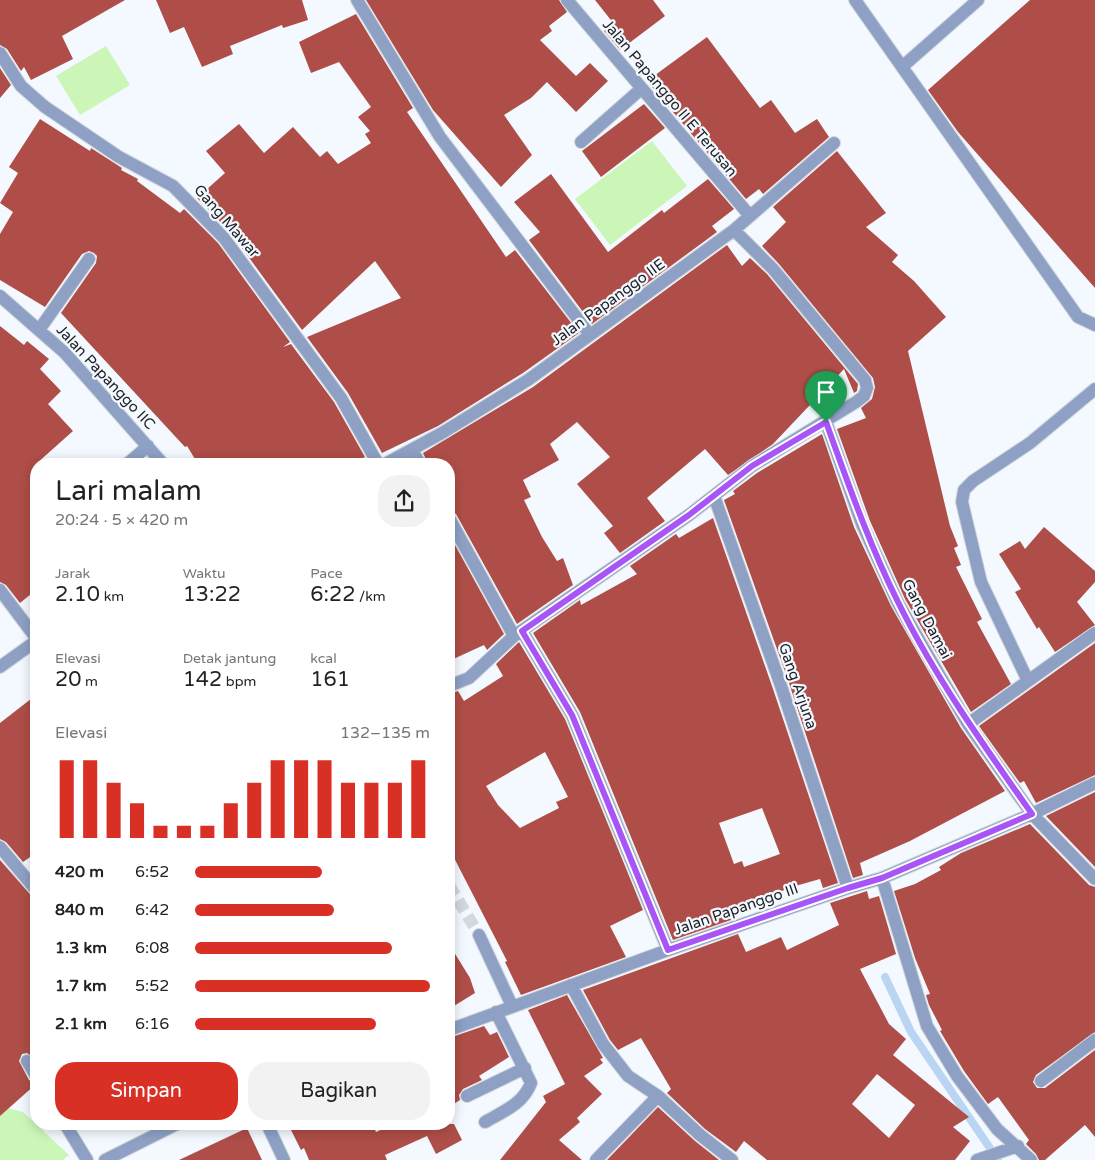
<!DOCTYPE html>
<html lang="id">
<meta charset="utf-8">
<style>
:root{--surface:#fff;--page:#f2f2f2;--text:#222;--muted:#767676;--accent:#d93025}
body{margin:0;font-family:"Varela Round",sans-serif;background:var(--page);color:var(--text);height:100vh;display:flex;flex-direction:column;font-size:19px;white-space:nowrap}
*{box-sizing:border-box;margin:0}
p{font-size:16px;color:var(--muted)}
.icon{flex:none;width:28px;height:28px;fill:none;stroke:currentColor;stroke-width:2;stroke-linecap:round;stroke-linejoin:round}
.map{position:relative;flex:1;overflow:hidden}
.side{position:absolute;left:30px;top:458px;width:425px;height:672px;display:flex;flex-direction:column;background:var(--surface);border-radius:20px;box-shadow:0 2px 12px #0003}
.side>*{flex:none}
.pin{position:absolute;display:grid;place-items:center;width:42px;height:42px;color:#fff;margin:-51px -21px;border-radius:50% 50% 50% 0;rotate:-45deg;box-shadow:0 0 5px #0007}
.pin .icon{rotate:45deg}
.round{display:grid;place-items:center;flex:none;width:52px;height:52px;border-radius:20px;background:var(--page)}
.head{display:flex;align-items:center;justify-content:space-between;height:85px;padding:0 25px}
h1{font-size:28px;font-weight:600;line-height:38px}
.metrics{display:grid;grid-template-columns:repeat(3,1fr);gap:8px;height:85px;padding:5px 25px}
.metrics div{display:grid;align-content:center}
.metrics b{font-size:21px;font-weight:600}
.metrics small{font-size:14px;font-weight:400}
.metrics p{font-size:14px}
.chart{height:140px;padding:10px 25px}
.chart p{display:flex;justify-content:space-between}
.chart svg{width:100%;height:90px;margin-top:5px;stroke:var(--accent);stroke-width:6}
.cta{display:flex;gap:10px;margin-top:auto;padding:10px 25px}
.cta a{flex:1;height:58px;border-radius:20px;background:var(--accent);color:#fff;font-size:20px;font-weight:600;line-height:58px;text-align:center}
.cta a+a{background:var(--page);color:var(--text)}
ul{padding:0 25px;list-style:none;font-size:16px}
li{display:grid;grid-template-columns:80px 60px 1fr;align-items:center;height:38px}
li i{height:12px;border-radius:6px;background:var(--accent)}
.map>svg:first-child{display:block}
</style>
<div class="map">
<svg width="1095" height="1160" viewBox="0 0 1095 1160">
<rect width="100%" height="100%" fill="#f3f9ff"/>
<path fill="#cbf6b7" d="M106 46 130 85 80 115 56 76Z
M652 141 687 186 610 245 575 199Z
M0 1106 23 1112 69 1155 63 1160H0Z"/>
<g fill="none" stroke-linecap="round" stroke-linejoin="round">
<path stroke="#b9d5f3" stroke-width="8" d="M885 977 911 1032 998 1160"/>
</g>
<path fill="#af4e48" fill-rule="evenodd" d="M0 0H125L62 36 73 59 31 80 24 67 21 71 7 49 0 45Z
M156 0H302L308 20 283 28 282 25 230 46 233 54 202 67 184 27 170 33Z
M366 0H559L567 12 549 26 552 31 540 40 576 76 590 63 608 81 576 112 547 82 531 98 504 115 532 155 501 187 433 110Z
M595 0H653L665 16 620 50 604 31 614 24Z
M1030 0H1095V288L958 132 928 90Z
M356 14 413 108 407 112 506 257 515 250 579 333 523 373 438 426 382 453 348 393 307 337 401 298 375 261 302 330 231 233 197 198 225 173 206 151 239 124 264 153 293 127 320 157 327 151 338 164 371 143 365 134 370 131 358 117 371 107 339 62 311 73 299 42Z
M707 37 760 108 771 100 795 133 817 119 829 137 763 194 759 189 746 199 647 81Z
M0 68 11 85 0 98Z
M644 104 665 128 601 177 582 151Z
M40 119 90 151 91 148 122 168 121 170 138 179 137 181 180 213 184 209 218 243 290 342 283 347 291 344 334 402 365 457 352 464H198L187 446 185 447 61 313 96 263 97 256 94 253 89 251 82 254 45 307 0 280V234L13 212 0 203 18 173 9 167Z
M837 151 886 213 866 227 898 255 892 262 914 281 946 317 908 351 950 526 958 546 954 548 961 565 956 567 982 619 977 622 1011 684 971 712 905 599 870 521 837 429 866 418 861 408 872 399 875 387 873 378 779 264 762 246 786 222 773 207Z
M551 174 608 252 662 210 664 213 708 179 734 209 712 226 717 232 592 324 529 240 540 232 514 202Z
M727 245 742 266 750 258 767 274 858 384 857 391 854 393 844 369 773 444 728 475 705 449 647 498 665 521 620 553 604 533 613 526 577 484 610 457 577 422 550 444 559 460 523 480 531 497 524 500 542 537 557 561 563 558 573 585 517 624 456 514 449 510V464H428L423 453 533 387Z
M0 326 24 345 27 341 49 359 40 369 61 391 48 404 73 431 36 464V590L20 603 6 585 0 582Z
M822 434 854 527 891 606 961 728 1005 791 910 841 860 863 863 875 853 878 788 680 724 500 735 494 733 491 757 473Z
M713 518 772 686 838 883 823 888 820 879 792 887 728 912 731 920 673 940 580 712 533 633 580 600 581 605 637 574 630 566 676 534 679 538ZM762 808 780 854 744 867 742 861 734 864 719 823Z
M1044 527 1095 571V582L1077 602 1095 625 1055 652 1039 627 1037 629 1015 592 1021 589 999 554 1020 541 1025 549Z
M449 534 504 634 487 650 484 645 449 661Z
M519 642 565 719 643 910 610 926 626 957 521 995 505 962 507 961 449 848V694L458 691 464 701 503 676 496 664ZM545 752 568 797 556 802 559 808 520 828 498 805 486 786Z
M1095 643V775L1036 803 1024 781 1020 783 979 726Z
M36 695V853L23 862 6 842 0 839V723Z
M1095 792V867L1046 816Z
M1030 824 1089 885 1095 887V1032L1036 1075 1033 1082 1037 1088H1045L1095 1050V1137L1085 1125 1045 1160H1039L1036 1154 1026 1144 1029 1140 998 1097 988 1104 964 1071 940 1031 942 1030 929 1005 926 995 930 994 915 958 894 891 915 884 941 870 939 867 961 853Z
M0 860 36 901V1061L27 1053 22 1054 19 1061 29 1080 36 1084 0 1116Z
M867 891 869 899 879 896 896 954 860 969 889 1024 906 1039 893 1055 969 1117 953 1127 970 1141 955 1160H767L744 1141 736 1152 705 1129 667 1093 671 1089 641 1038 618 1050 610 1040 583 990 738 934 746 952 781 937 787 950 839 925 830 903ZM877 1074 915 1105 889 1138 852 1104Z
M449 944 470 978 475 993 449 1009Z
M567 995 603 1058 600 1059 603 1063 584 1076 602 1094 577 1118 580 1122 559 1140 582 1160H500L546 1102 543 1096 565 1084 528 1010Z
M484 1026 490 1035 497 1032 509 1057 479 1076 482 1080 463 1089 459 1095 460 1100 449 1107V1038Z
M658 1107 695 1141 719 1160H607Z
M288 1124H372L376 1132 394 1124H454L462 1140 436 1154 427 1136 385 1155 387 1160H309L304 1148 301 1150Z
M247 1128 262 1160H179Z"/>
<g fill="none" stroke-linecap="round" stroke-linejoin="round">
<path stroke="#d3d8de" stroke-width="12" stroke-dasharray="12 6" stroke-linecap="butt" d="M449 885 479 935"/>
<g stroke="#d1d6dc" stroke-width="14">
<path id="minor" d="M357 0 440 137 590 335
M567 0 750 216
M855 0 1078 317 1095 325
M0 53 21 86 45 107 119 157 173 186 224 238 341 398 378 464
M902 67 978 0
M581 142 641 89
M0 296 65 353 163 464
M39 330 89 259
M826 422 862 524 898 603 923 647 968 724 1032 814 1095 879
M412 450 420 464
M127 464 148 446
M385 464 442 433 528 380 590 335 734 230 834 143
M714 496 780 683 848 888
M449 518 514 636
M0 590 36 638
M522 631 572 715 668 950
M0 667 36 641
M1028 681 981 582 962 502 964 490 973 481 1030 443 1095 389
M449 686 469 678 514 636 689 515 752 466 856 402 864 396 867 388 865 380 773 269 734 230
M968 724 1095 633
M0 847 36 890
M882 878 927 1026 957 1076 997 1129 1031 1160
M479 935 512 1006
M571 985 603 1044 628 1076 658 1096 700 1135 732 1160
M449 1030 668 950 848 888 882 878 1032 814 1095 783
M27 1061 36 1076
M1041 1081 1095 1040
M467 1096 525 1068
M485 1122C504 1111 523 1104 531 1083L496 1012
M65 1124 87 1160
M267 1124 284 1160
M105 1160 177 1124
M596 1160 658 1096
M977 1160 1018 1146"/>
</g>
<use href="#minor" stroke="#8ea1c5" stroke-width="12"/>
</g>
<g fill="none" stroke-linecap="round" stroke-linejoin="round">
<g stroke="#fff" stroke-width="10">
<path id="route" d="M826 422C848 483 869 544 898 602 935 677 984 746 1032 814L882 878 848 888 668 950 572 715 522 631 689 515 752 466Z"/>
</g>
<use href="#route" stroke="#a855f7" stroke-width="6"/>
</g>
<g text-anchor="middle" stroke-width="4.5" stroke-linejoin="round" paint-order="stroke">
<g font-size="15" fill="#1d1f22" stroke="#f3f9ff">
<text transform="translate(670 98) rotate(50)" y="5">Jalan Papanggo II E Terusan</text>
<text transform="translate(227 221) rotate(49)" y="5">Gang Mawar</text>
<text transform="translate(608 302) rotate(-36)" y="5">Jalan Papanggo IIE</text>
<text transform="translate(106 377) rotate(47)" y="5">Jalan Papanggo IIC</text>
<text transform="translate(927 619) rotate(62)" y="5">Gang Damai</text>
<text transform="translate(798 686) rotate(71)" y="5">Gang Arjuna</text>
<text transform="translate(736 909) rotate(-19)" y="5">Jalan Papanggo III</text>
</g>
</g>
</svg>
<div class="pin" style="left:826px;top:422px;background:#1e9e55"><svg class="icon" aria-label="arrive" viewBox="0 0 24 24"><path d="M6 21V4h12l-3 4 3 4H6"/></svg></div>
<section class="side">
<div class="head"><div><h1>Lari malam</h1><p>20:24 · 5 × 420 m</p></div><a class="round"><svg class="icon" aria-label="share" viewBox="0 0 24 24"><path d="M12 15V3M7 8l5-5 5 5M5 13v7h14v-7"/></svg></a></div>
<div class="metrics">
<div><p>Jarak</p><b>2.10<small> km</small></b></div>
<div><p>Waktu</p><b>13:22</b></div>
<div><p>Pace</p><b>6:22<small> /km</small></b></div>
</div>
<div class="metrics">
<div><p>Elevasi</p><b>20<small> m</small></b></div>
<div><p>Detak jantung</p><b>142<small> bpm</small></b></div>
<div><p>kcal</p><b>161</b></div>
</div>
<div class="chart"><p><span>Elevasi</span>132–135 m</p>
<svg viewBox="0 0 160 44" preserveAspectRatio="none"><path d="M5 44V6M15 44V6M25 44V17M35 44V27M45 44V38M55 44V38M65 44V38M75 44V27M85 44V17M95 44V6M105 44V6M115 44V6M125 44V17M135 44V17M145 44V17M155 44V6"/></svg>
</div>
<ul>
<li><b>420 m</b>6:52<i style="width:54%"></i></li>
<li><b>840 m</b>6:42<i style="width:59%"></i></li>
<li><b>1.3 km</b>6:08<i style="width:84%"></i></li>
<li><b>1.7 km</b>5:52<i style="width:100%"></i></li>
<li><b>2.1 km</b>6:16<i style="width:77%"></i></li>
</ul>
<div class="cta"><a>Simpan</a><a>Bagikan</a></div>
</section>
</div>
